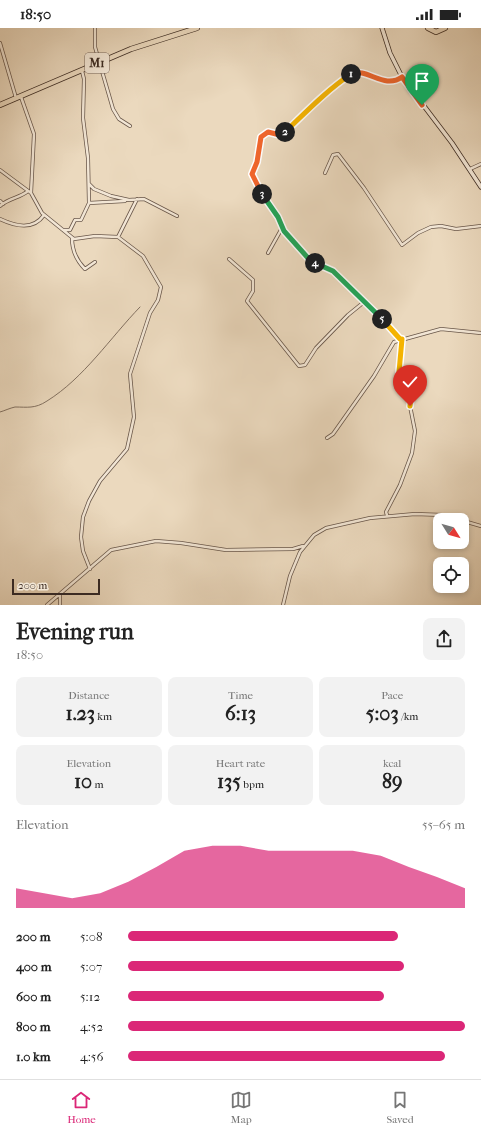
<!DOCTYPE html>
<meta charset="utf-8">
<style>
:root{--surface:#fff;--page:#f2f2f2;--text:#222;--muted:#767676;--line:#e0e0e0;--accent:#db2777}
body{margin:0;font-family:"IM FELL French Canon",serif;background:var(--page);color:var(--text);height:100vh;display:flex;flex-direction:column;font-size:15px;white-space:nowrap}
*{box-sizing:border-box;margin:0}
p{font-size:13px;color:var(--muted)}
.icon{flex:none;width:22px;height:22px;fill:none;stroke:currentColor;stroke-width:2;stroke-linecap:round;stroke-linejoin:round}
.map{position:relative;height:577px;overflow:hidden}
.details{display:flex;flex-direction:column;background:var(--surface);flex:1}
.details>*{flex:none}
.needle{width:26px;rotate:127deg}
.controls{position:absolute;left:433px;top:485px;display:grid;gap:8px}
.controls a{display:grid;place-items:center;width:36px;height:36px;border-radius:8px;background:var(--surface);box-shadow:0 2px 6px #0003;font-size:20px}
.scale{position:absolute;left:12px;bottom:10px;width:88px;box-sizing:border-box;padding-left:4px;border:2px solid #3c2b22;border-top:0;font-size:11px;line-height:14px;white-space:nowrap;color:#3c2b22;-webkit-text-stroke:3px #f2e6d5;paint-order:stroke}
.pin{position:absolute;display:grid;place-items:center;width:34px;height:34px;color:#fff;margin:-41px -17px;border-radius:50% 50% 50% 0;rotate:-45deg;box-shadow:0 0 4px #0007}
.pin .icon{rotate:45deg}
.km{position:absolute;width:20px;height:20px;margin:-10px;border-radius:50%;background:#222;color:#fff;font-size:11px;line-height:20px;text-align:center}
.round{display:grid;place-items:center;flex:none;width:42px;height:42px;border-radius:8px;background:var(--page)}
.head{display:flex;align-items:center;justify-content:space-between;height:68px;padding:0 16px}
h1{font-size:22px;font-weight:700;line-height:30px}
.figures{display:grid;grid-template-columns:repeat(3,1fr);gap:6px;height:68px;padding:4px 16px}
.figures div{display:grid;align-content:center;border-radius:8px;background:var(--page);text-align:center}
.figures b{font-size:20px;font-weight:700}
.figures small{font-size:11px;font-weight:400}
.figures p{font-size:11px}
.chart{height:112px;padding:8px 16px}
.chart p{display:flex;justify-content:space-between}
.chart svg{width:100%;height:72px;margin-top:4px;fill:var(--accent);opacity:.7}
ul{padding:0 16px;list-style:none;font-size:13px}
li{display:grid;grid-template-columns:64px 48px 1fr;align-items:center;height:30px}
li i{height:10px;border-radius:5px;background:var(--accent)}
.status{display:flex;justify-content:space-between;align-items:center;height:28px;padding:0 20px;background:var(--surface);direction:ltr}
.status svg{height:11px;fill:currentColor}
.tabs{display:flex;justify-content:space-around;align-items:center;height:56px;border-top:1px solid var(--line);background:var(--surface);font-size:11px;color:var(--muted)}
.tabs a{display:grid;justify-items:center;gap:2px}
.tabs .selected{color:var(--accent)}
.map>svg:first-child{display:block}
</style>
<div class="status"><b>18:50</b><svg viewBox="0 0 49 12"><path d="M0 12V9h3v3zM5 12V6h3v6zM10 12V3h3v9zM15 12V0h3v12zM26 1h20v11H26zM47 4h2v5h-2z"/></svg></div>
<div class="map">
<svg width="481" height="577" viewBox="0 0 481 577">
<rect width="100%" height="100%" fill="#ebd9be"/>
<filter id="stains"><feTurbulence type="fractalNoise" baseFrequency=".005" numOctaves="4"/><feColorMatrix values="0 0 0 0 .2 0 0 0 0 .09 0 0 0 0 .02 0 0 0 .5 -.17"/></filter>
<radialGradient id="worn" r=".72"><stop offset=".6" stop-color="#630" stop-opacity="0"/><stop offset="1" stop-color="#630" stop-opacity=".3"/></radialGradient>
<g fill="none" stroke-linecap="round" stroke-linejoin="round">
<path stroke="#827060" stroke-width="1" d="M0 384C4 383 10 380 15 379 27 379 35 381 47 373 84 350 110 310 140 279"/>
<g stroke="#685649" stroke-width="4">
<path id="street" d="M95 0V19L113 81 119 91 130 98
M0 15 16 70
M21 69 34 106 31 165 42 185 74 211 95 208 118 209 143 228 161 259 158 272 150 285 130 346 134 389 127 421 100 453 89 473 83 489 81 509 83 523 90 541
M470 141 481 136
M0 142 31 165
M325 145 333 127 338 126 364 160 402 217 418 205 431 199 441 198 456 201 481 198
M89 156 94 161 111 168 129 172 144 171 177 188
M0 173 3 176
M89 175 125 173
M0 178C9 170 20 170 28 163
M0 191C15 198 33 203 44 187
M63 202H70L75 192H81L89 175 88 130 83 90 84 51 82 43
M118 209 137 171
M72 210C72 223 77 233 85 241L95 234
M268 225 282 200
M229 231 253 252V263L247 273 299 338 305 337 316 320 348 287 364 274
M400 311 385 294 333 243 311 232 289 209 282 200 276 186 267 175 253 147 257 134 259 116 264 105C271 102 276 109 282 106 294 101 307 81 317 72 324 66 332 61 339 55 344 51 349 46 355 45 370 42 385 61 402 49
M327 410 333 406 374 348 394 314 441 301 481 305
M387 487 386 484 400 457 412 425 415 403 410 378 412 361 399 343 402 311
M60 566V577
M47 577 111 522 156 513 181 515 226 522 293 521 303 518
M283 577 290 548 300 524 314 507 326 500 370 490 415 486 443 487 481 498"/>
</g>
<g stroke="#3c2b22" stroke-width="5">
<path id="secondary" d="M382 0 390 25 402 49 452 115 481 159"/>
</g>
<g stroke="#3c2b22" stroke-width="6">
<path id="highway" d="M428 0 436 4 445 0
M0 77 131 21 197 0"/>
</g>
<use href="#street" stroke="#f2e6d5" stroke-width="2.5"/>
<use href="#secondary" stroke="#f2e6d5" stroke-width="3.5"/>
<use href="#highway" stroke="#ebd9be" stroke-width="4.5"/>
</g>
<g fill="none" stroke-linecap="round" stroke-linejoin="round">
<g stroke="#fff" stroke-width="8">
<path id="split-1" d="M351 46C367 39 384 62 402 49L422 77"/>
</g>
<g stroke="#fff" stroke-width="8">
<path id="split-2" d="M285 104C306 84 326 63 351 46"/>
</g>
<g stroke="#fff" stroke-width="8">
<path id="split-3" d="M262 166 252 146 257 134 261 109 268 104 280 107 285 104"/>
</g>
<g stroke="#fff" stroke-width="8">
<path id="split-4" d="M262 166 278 189 284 203 308 230 315 235"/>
</g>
<g stroke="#fff" stroke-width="8">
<path id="split-5" d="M315 235 333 243 382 291"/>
</g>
<g stroke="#fff" stroke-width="8">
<path id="split-6" d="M382 291 400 311H402L399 344 412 361 410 378"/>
</g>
<use href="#split-1" stroke="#f0652b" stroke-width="5"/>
<use href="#split-2" stroke="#f5b400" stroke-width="5"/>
<use href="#split-3" stroke="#f0652b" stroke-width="5"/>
<use href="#split-4" stroke="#22a559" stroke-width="5"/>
<use href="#split-5" stroke="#22a559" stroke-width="5"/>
<use href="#split-6" stroke="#f5b400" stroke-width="5"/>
</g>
<g text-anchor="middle" stroke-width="3" stroke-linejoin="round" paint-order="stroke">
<rect fill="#f2e6d5" stroke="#736358" stroke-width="1" x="85" y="25" width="24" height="20" rx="3"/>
<g font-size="12" font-weight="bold" fill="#3c2b22">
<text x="97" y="39">M1</text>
</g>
</g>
<rect width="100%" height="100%" filter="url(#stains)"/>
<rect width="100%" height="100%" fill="url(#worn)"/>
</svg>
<div class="controls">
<a><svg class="needle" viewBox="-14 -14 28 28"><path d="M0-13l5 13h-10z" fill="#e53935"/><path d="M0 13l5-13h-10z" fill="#767676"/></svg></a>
<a><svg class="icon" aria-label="locate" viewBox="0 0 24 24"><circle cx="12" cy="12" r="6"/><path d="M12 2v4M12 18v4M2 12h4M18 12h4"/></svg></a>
</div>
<div class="scale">200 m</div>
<div class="pin" style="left:422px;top:77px;background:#1e9e55"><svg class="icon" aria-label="arrive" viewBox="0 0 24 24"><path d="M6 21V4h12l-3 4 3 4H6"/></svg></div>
<div class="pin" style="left:410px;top:378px;background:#d93025"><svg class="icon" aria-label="check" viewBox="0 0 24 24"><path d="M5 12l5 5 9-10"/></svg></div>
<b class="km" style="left:351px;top:46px">1</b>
<b class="km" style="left:285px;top:104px">2</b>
<b class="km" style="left:262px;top:166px">3</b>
<b class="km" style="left:315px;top:235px">4</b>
<b class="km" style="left:382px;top:291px">5</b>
</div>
<section class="details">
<div class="head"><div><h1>Evening run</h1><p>18:50</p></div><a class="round"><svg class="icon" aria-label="share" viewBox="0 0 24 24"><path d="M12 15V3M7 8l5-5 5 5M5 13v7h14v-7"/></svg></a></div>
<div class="figures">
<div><p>Distance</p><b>1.23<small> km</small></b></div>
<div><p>Time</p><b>6:13</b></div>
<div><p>Pace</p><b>5:03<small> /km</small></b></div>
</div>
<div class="figures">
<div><p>Elevation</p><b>10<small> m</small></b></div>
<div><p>Heart rate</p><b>135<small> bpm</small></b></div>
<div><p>kcal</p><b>89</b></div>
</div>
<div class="chart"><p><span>Elevation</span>55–65 m</p>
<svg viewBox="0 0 160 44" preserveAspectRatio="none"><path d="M0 44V32L10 35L20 38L30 35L40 28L50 19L60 9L70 6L80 6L90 9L100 9L110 9L120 9L130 12L140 19L150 25L160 32V44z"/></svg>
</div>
<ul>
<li><b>200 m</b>5:08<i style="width:80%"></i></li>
<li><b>400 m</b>5:07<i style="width:82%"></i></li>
<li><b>600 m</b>5:12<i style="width:76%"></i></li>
<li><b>800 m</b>4:52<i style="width:100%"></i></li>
<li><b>1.0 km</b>4:56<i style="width:94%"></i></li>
</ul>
</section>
<nav class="tabs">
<a class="selected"><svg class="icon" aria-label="home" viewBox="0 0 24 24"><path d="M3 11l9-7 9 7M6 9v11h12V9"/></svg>Home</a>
<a><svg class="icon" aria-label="map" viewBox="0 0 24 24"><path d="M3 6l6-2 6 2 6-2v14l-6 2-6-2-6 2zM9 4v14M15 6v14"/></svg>Map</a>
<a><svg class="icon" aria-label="saved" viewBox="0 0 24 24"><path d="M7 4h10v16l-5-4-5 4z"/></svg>Saved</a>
</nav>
